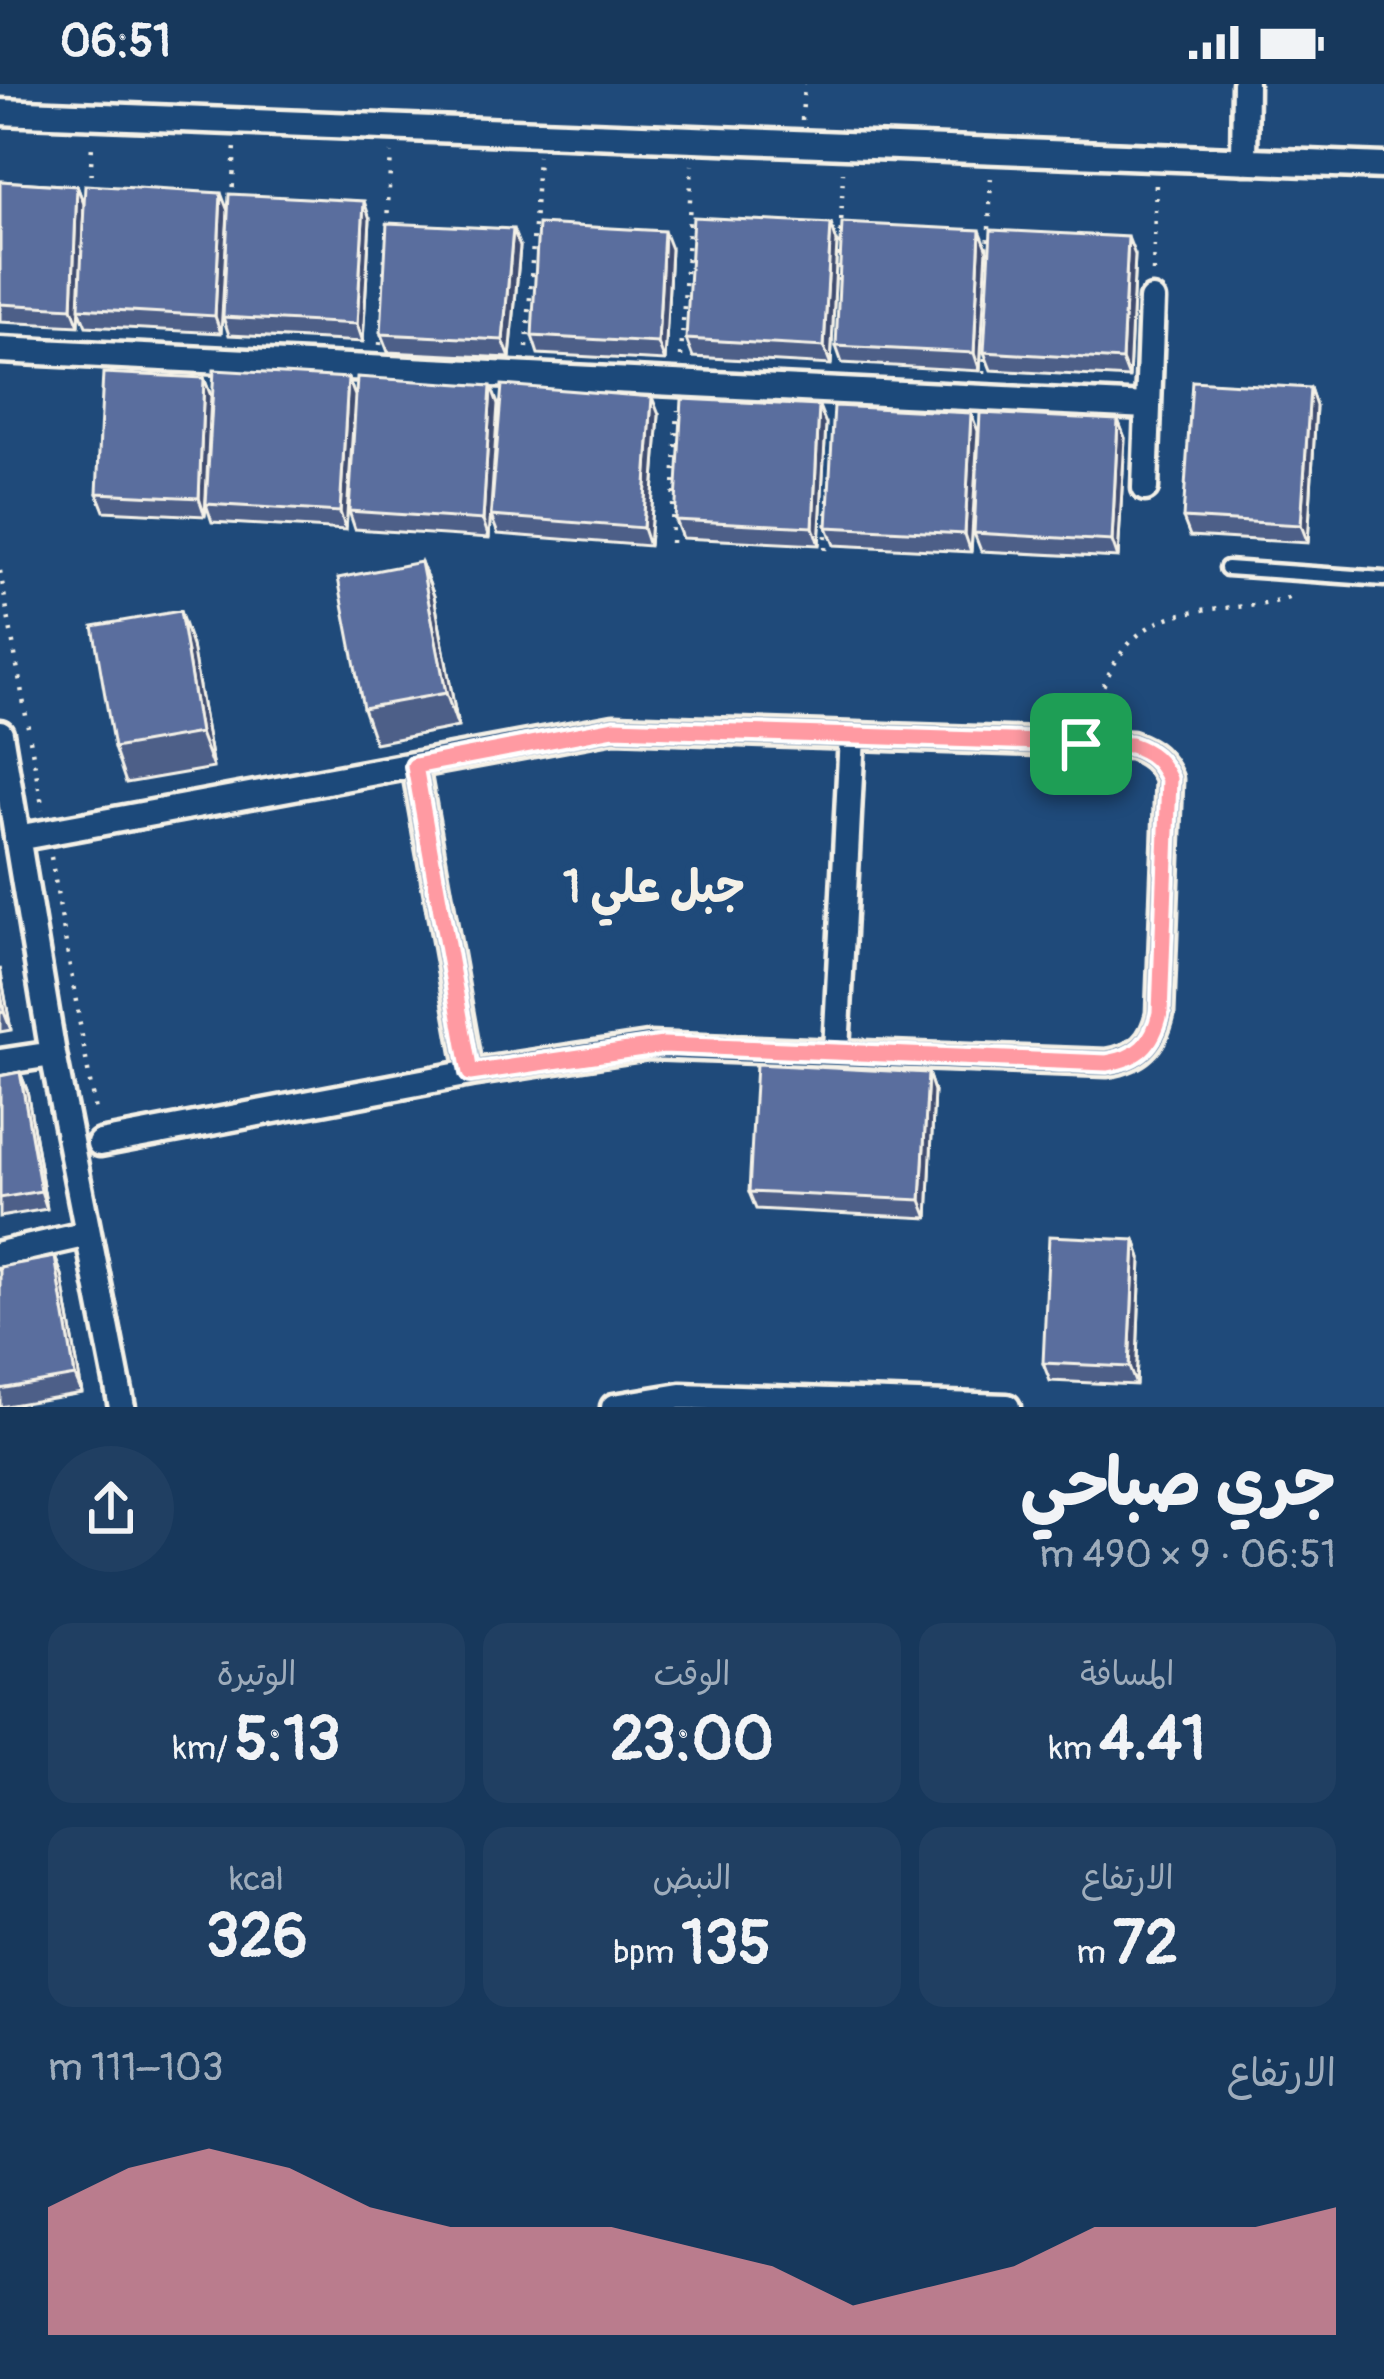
<!DOCTYPE html>
<html lang="ar">
<meta charset="utf-8">
<style>
:root{--surface:#17385c;--page:#203f62;--text:#f1f3f6;--muted:#9eacbb;--accent:#ff9aa2}
body{margin:0;font-family:Pangolin,"Playpen Sans Arabic",sans-serif;background:var(--page);color:var(--text);direction:rtl;height:100vh;display:flex;flex-direction:column;font-size:45px;white-space:nowrap}
*{box-sizing:border-box;margin:0}
p{font-size:39px;color:var(--muted)}
.icon{flex:none;width:66px;height:66px;fill:none;stroke:currentColor;stroke-width:2;stroke-linecap:round;stroke-linejoin:round}
.map{position:relative;height:1323px;overflow:hidden;direction:ltr}
.details{display:flex;flex-direction:column;background:var(--surface);flex:1}
.details>*{flex:none}
.pin{position:absolute;display:grid;place-items:center;width:102px;height:102px;color:#fff;margin:-51px;border-radius:24px;box-shadow:0 6px 18px #0006}
.round{display:grid;place-items:center;flex:none;width:126px;height:126px;border-radius:63px;background:var(--page)}
.summary{display:flex;align-items:center;justify-content:space-between;height:204px;padding:0 48px}
h1{font-size:66px;font-weight:700;line-height:90px}
.stats{display:grid;grid-template-columns:repeat(3,1fr);gap:18px;height:204px;padding:12px 48px}
.stats div{display:grid;align-content:center;border-radius:24px;background:var(--page);text-align:center}
.stats b{font-size:60px;font-weight:700}
.stats small{font-size:33px;font-weight:400}
.stats p{font-size:33px}
.chart{height:336px;padding:24px 48px}
.chart p{display:flex;justify-content:space-between}
.chart svg{width:100%;height:216px;margin-top:12px;fill:var(--accent);opacity:.7}
.status{display:flex;justify-content:space-between;align-items:center;height:84px;padding:0 60px;background:var(--surface);direction:ltr}
.status svg{height:33px;fill:currentColor}
.map>svg:first-child{display:block}
</style>
<div class="status"><b>06:51</b><svg viewBox="0 0 49 12"><path d="M0 12V9h3v3zM5 12V6h3v6zM10 12V3h3v9zM15 12V0h3v12zM26 1h20v11H26zM47 4h2v5h-2z"/></svg></div>
<div class="map">
<svg width="1384" height="1323" viewBox="0 0 1384 1323">
<rect width="100%" height="100%" fill="#1f4a7a"/>
<filter id="ink" filterUnits="userSpaceOnUse"><feTurbulence type="fractalNoise" baseFrequency=".00833" numOctaves="2"/><feDisplacementMap in="SourceGraphic" scale="24" xChannelSelector="R" yChannelSelector="G"/><feConvolveMatrix kernelMatrix="1 2 1 2 8 2 1 2 1" color-interpolation-filters="sRGB"/></filter>
<g filter="url(#ink)">
<g fill="none" stroke-linecap="round" stroke-linejoin="round">
<g stroke="#f4f1e8" stroke-width="21">
<path id="lane" d="M1227 484 1384 495"/>
</g>
<g stroke="#f4f1e8" stroke-width="33">
<path id="street" d="M0 28 1384 82
M1244 77 1245 0
M0 266 1148 322
M1145 404 1152 216
M0 649 53 970 122 1323
M415 682 470 989
M17 754 614 644 1131 661C1151 668 1160 676 1169 695L1160 930C1153 960 1138 974 1107 979L648 962 470 989 100 1059
M836 967 852 652
M0 978 53 970
M0 1170 88 1150
M614 1323 681 1312 1007 1323"/>
</g>
<path stroke="#f4f1e8" stroke-width="4.5" stroke-dasharray="3 9" stroke-linecap="butt" d="M802 36 804 0
M90 103 92 60
M232 115 235 61
M1153 188 1156 98
M839 197 843 88
M986 229 991 90
M380 261 391 69
M527 264 538 72
M681 273 692 81
M984 289 985 264
M671 459 678 326
M825 466 830 388
M0 487 28 643
M1090 635C1117 561 1138 530 1222 524 1248 522 1273 521 1296 511
M30 655 43 726
M51 773 96 1033"/>
<use href="#lane" stroke="#1f4a7a" stroke-width="12"/>
<use href="#street" stroke="#1f4a7a" stroke-width="24"/>
</g>
<path fill="#4d5f88" stroke="#f4f1e8" stroke-width="3" d="M0 97 77 102 84 120 228 127 221 249 86 242 79 225V242L0 238Z
M370 135 363 258 229 251 223 233Z
M837 158 831 281 693 273 686 255Z
M520 163 510 274 388 268 381 250Z
M987 164 980 287 842 279 836 262Z
M671 165 665 277 538 270 532 252Z
M1135 171 1129 294 991 286 984 268Z
M204 294 211 312 206 417 348 294 355 312 346 446 212 438 206 420 205 432 104 427 97 409Z
M1310 304 1316 322 1308 459 1190 452 1183 434Z
M498 320 489 454 355 445 349 427Z
M659 331 649 462 498 450 491 432Z
M1118 336 1125 354 1118 474 981 467 974 449Z
M826 340 819 461 682 454 675 436Z
M978 347 971 468 834 461 827 443Z
M421 478 434 512 458 643 375 659 363 624Z
M192 562 213 684 126 699 114 664Z
M0 884 11 946 0 948Z
M20 988 27 1006 47 1125 0 1133V992Z
M928 989 934 1007 928 1134 756 1125 749 1108Z
M1135 1156 1141 1174 1136 1301 1050 1297 1043 1279Z
M55 1173 62 1191 82 1309 0 1323V1183Z"/>
<path fill="#3f4d6f" stroke="#f4f1e8" stroke-width="3" d="M77 102 84 120 79 242 72 224Z
M221 109 228 127 221 249 215 232Z
M364 117 370 135 363 258 357 240Z
M831 140 837 158 831 281 824 263Z
M513 145 520 163 510 274 503 256Z
M980 146 987 164 980 287 974 269Z
M664 147 671 165 665 277 658 259Z
M1128 153 1135 171 1129 294 1122 276Z
M204 294 211 312 205 432 199 414Z
M348 294 355 312 346 446 340 428Z
M491 302 498 320 489 454 483 436Z
M1310 304 1316 322 1308 459 1301 441Z
M652 313 659 331 649 462 643 444Z
M819 322 826 340 819 461 813 443Z
M971 329 978 347 971 468 965 450Z
M1118 336 1125 354 1118 474 1112 457Z
M421 478 434 512 458 643 446 609Z
M180 527 192 562 213 684 200 649Z
M0 884 11 946 4 928 0 904Z
M20 988 27 1006 47 1125 41 1107Z
M928 989 934 1007 928 1134 921 1116Z
M1135 1156 1141 1174 1136 1301 1129 1283Z
M55 1173 62 1191 82 1309 75 1292Z"/>
<path fill="#5a6e9e" stroke="#f4f1e8" stroke-width="3" d="M0 97 77 102 72 224 0 220Z
M85 101 221 109 215 232 79 224Z
M229 110 364 117 357 240 223 233Z
M693 133 831 140 824 263 686 255Z
M387 139 513 145 503 256 381 250Z
M842 139 980 146 974 269 836 262Z
M538 140 664 147 658 259 532 252Z
M991 146 1128 153 1122 276 984 268Z
M214 286 348 294 340 428 206 420Z
M103 289 204 294 199 414 97 409Z
M357 293 491 302 483 436 349 427Z
M1192 297 1310 304 1301 441 1183 434Z
M502 301 652 313 643 444 491 432Z
M682 315 819 322 813 443 675 436Z
M834 322 971 329 965 450 827 443Z
M980 329 1118 336 1112 457 974 449Z
M421 478 446 609 363 624 338 494Z
M180 527 200 649 114 664 93 542Z
M0 904 4 928 0 929Z
M756 980 928 989 921 1116 749 1108Z
M20 988 41 1107 0 1114V992Z
M1049 1152 1135 1156 1129 1283 1043 1279Z
M55 1173 75 1292 0 1305V1183Z"/>
</g>
<g fill="none" stroke-linecap="round" stroke-linejoin="round" filter="url(#ink)">
<g stroke="#fff" stroke-width="24">
<path id="route" d="M614 644 1131 661C1151 668 1160 676 1169 695L1160 929C1153 960 1138 974 1107 979L663 961 470 989 415 682Z"/>
</g>
<use href="#route" stroke="#ff9aa2" stroke-width="15"/>
</g>
<g text-anchor="middle" stroke-width="12" stroke-linejoin="round" paint-order="stroke">
<g font-size="45" font-weight="bold" fill="#f4f1e8" stroke="#1f4a7a">
<text x="654" y="818">جبل علي 1</text>
</g>
</g>
</svg>
<div class="pin" style="left:1081px;top:660px;background:#1e9e55"><svg class="icon" aria-label="arrive" viewBox="0 0 24 24"><path d="M6 21V4h12l-3 4 3 4H6"/></svg></div>
</div>
<section class="details">
<div class="summary"><div><h1>جري صباحي</h1><p>06:51 · 9 × 490 m</p></div><a class="round"><svg class="icon" aria-label="share" viewBox="0 0 24 24"><path d="M12 15V3M7 8l5-5 5 5M5 13v7h14v-7"/></svg></a></div>
<div class="stats">
<div><p>المسافة</p><b>4.41<small> km</small></b></div>
<div><p>الوقت</p><b>23:00</b></div>
<div><p>الوتيرة</p><b>5:13<small> /km</small></b></div>
</div>
<div class="stats">
<div><p>الارتفاع</p><b>72<small> m</small></b></div>
<div><p>النبض</p><b>135<small> bpm</small></b></div>
<div><p>kcal</p><b>326</b></div>
</div>
<div class="chart"><p><span>الارتفاع</span>103–111 m</p>
<svg viewBox="0 0 160 44" preserveAspectRatio="none"><path d="M0 44V18L10 10L20 6L30 10L40 18L50 22L60 22L70 22L80 26L90 30L100 38L110 34L120 30L130 22L140 22L150 22L160 18V44z"/></svg>
</div>
</section>
